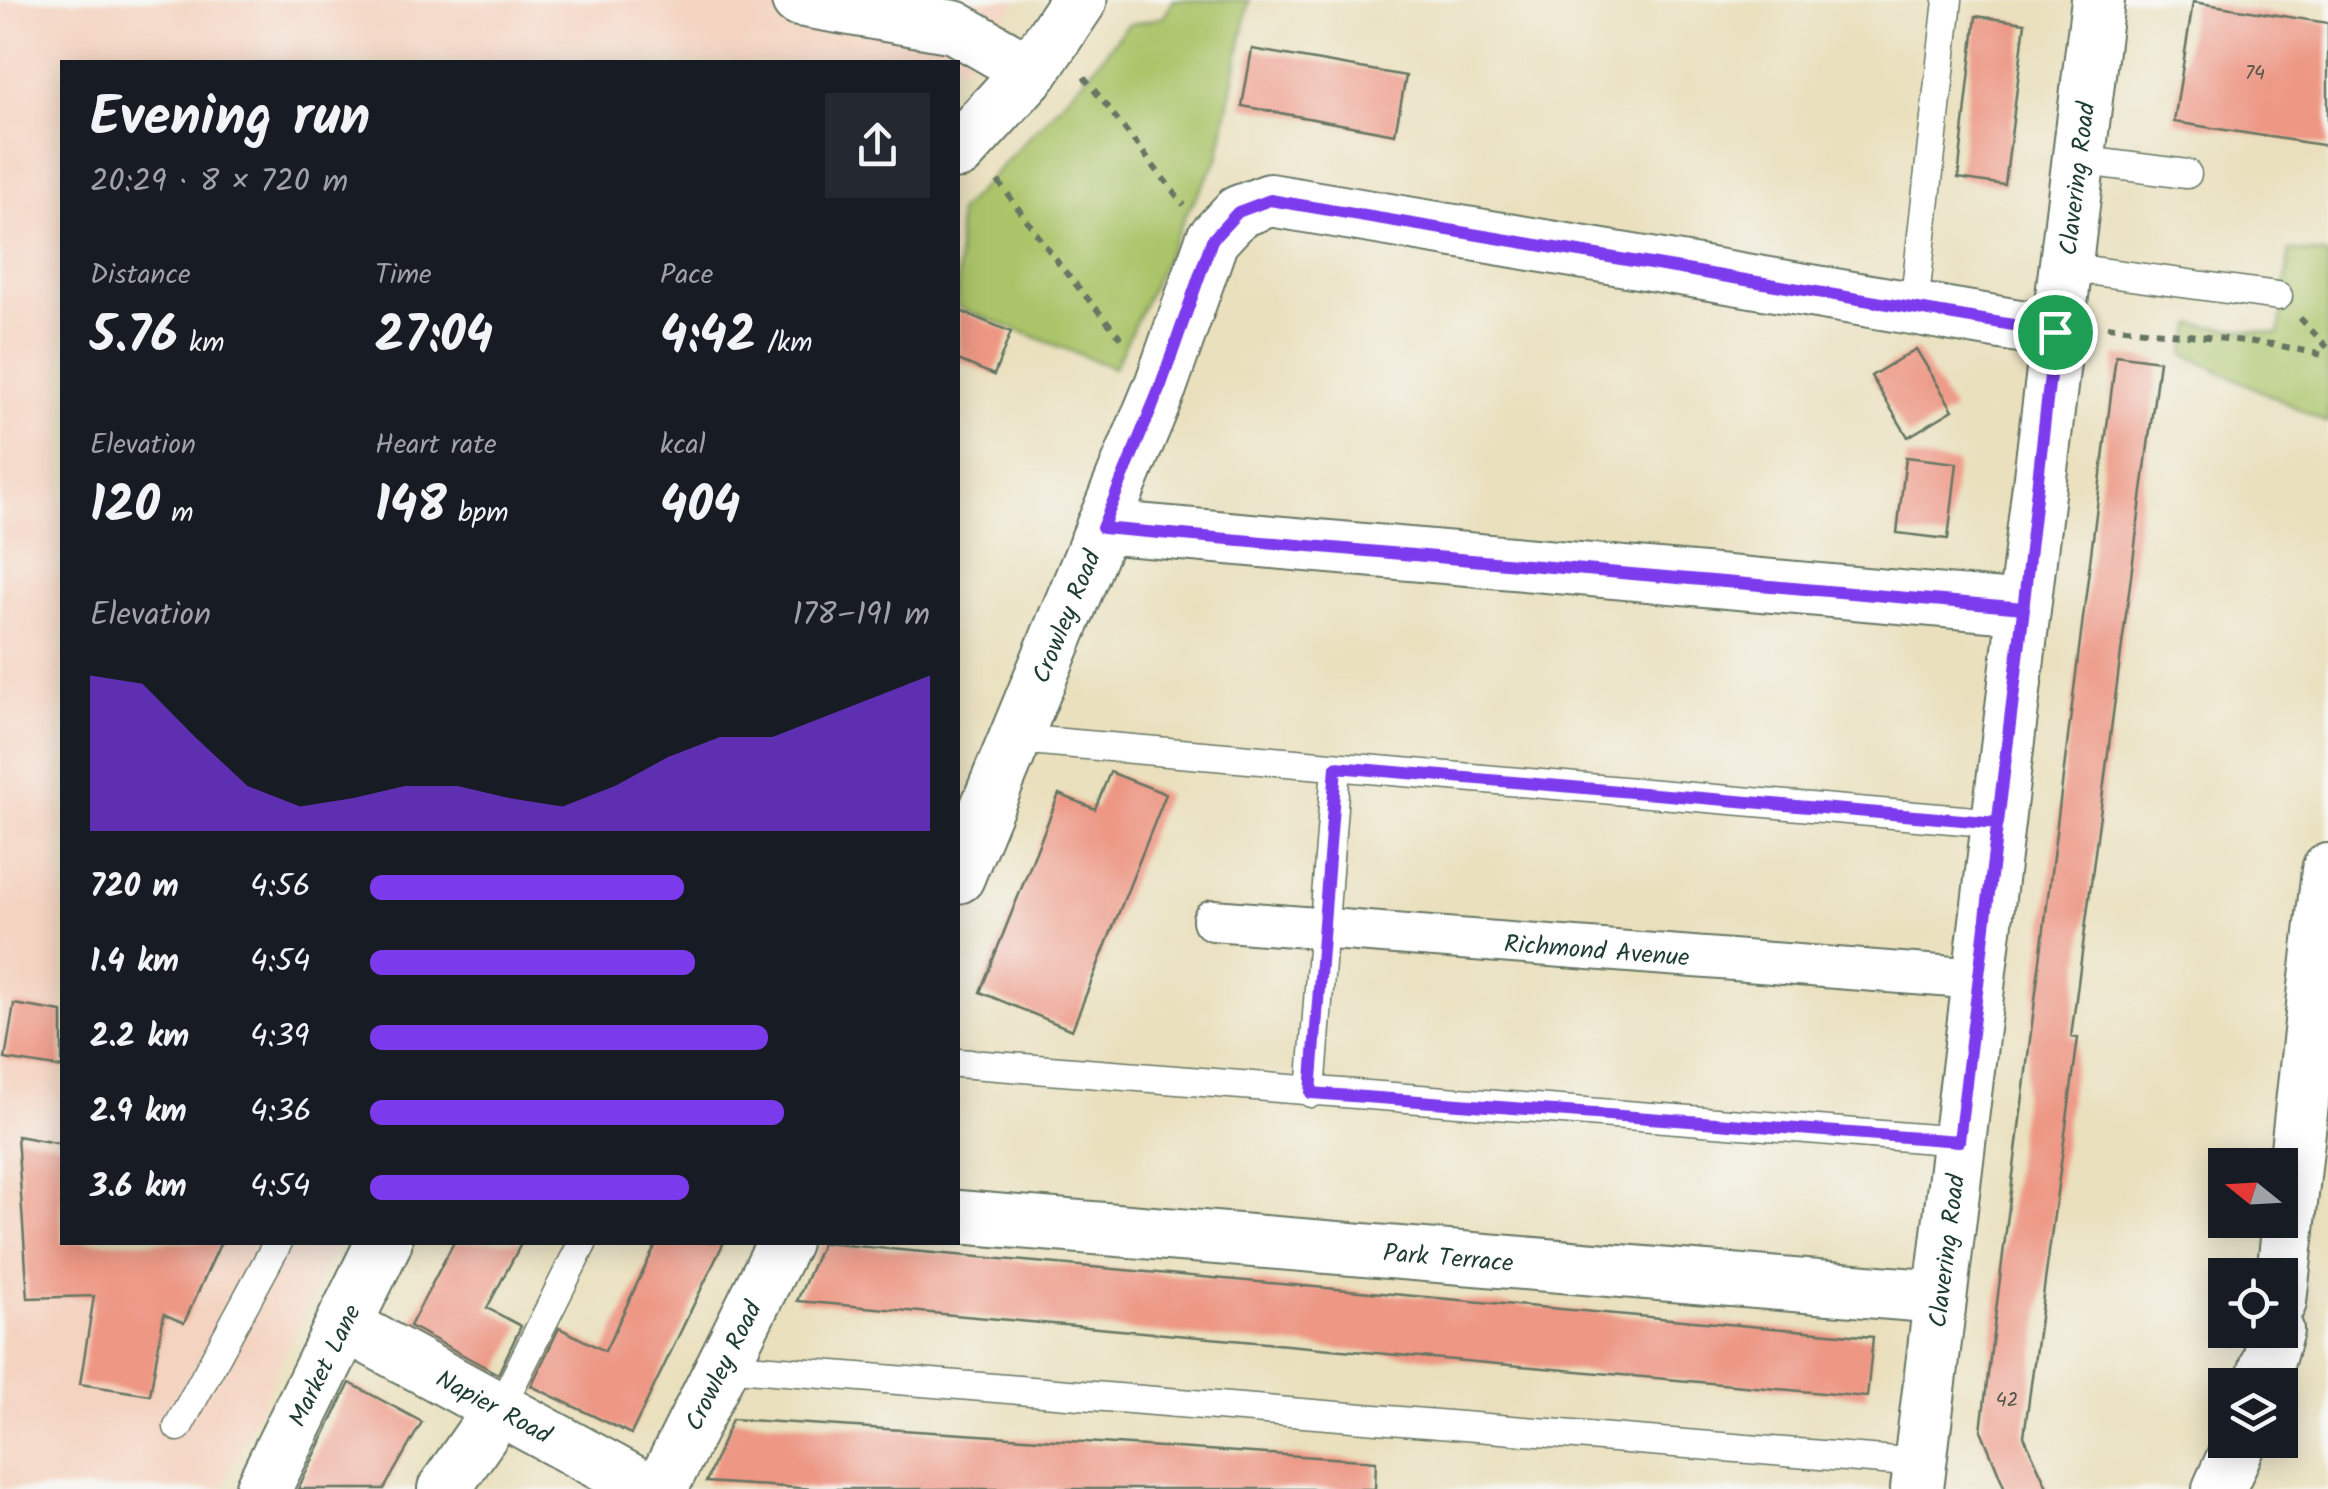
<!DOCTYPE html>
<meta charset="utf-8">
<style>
:root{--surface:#171b24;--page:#242831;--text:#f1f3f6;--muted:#9ea1a6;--accent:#7c3aed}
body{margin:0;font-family:Kalam,sans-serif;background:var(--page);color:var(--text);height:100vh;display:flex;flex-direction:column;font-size:38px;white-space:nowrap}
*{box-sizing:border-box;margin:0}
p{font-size:32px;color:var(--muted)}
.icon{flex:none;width:55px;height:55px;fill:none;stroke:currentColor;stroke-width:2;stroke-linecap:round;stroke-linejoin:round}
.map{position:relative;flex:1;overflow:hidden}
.sheet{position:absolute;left:60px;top:60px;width:900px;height:1185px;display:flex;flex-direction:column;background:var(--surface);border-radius:0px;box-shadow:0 5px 25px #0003}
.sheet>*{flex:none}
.needle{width:65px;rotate:288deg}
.tools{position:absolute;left:2208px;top:1148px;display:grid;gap:20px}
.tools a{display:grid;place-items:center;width:90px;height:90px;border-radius:0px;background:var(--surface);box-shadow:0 5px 25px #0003;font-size:50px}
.pin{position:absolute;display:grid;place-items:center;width:85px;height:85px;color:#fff;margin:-42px;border:5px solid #fff;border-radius:50%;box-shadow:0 2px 10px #0007}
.round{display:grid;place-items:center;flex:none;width:105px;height:105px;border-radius:0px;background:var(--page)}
.headline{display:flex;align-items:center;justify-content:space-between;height:170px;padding:0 30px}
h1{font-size:55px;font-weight:700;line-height:75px}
.metrics{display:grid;grid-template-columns:repeat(3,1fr);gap:15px;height:170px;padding:10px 30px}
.metrics div{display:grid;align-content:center}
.metrics b{font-size:50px;font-weight:700}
.metrics small{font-size:28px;font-weight:400}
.metrics p{font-size:28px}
.chart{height:280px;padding:20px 30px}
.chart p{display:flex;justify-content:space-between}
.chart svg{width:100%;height:180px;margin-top:10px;fill:var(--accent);opacity:.7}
ul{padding:0 30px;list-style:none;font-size:32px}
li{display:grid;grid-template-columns:160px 120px 1fr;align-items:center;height:75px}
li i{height:25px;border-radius:12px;background:var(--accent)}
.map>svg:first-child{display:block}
</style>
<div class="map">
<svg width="2328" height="1489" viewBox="0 0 2328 1489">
<rect width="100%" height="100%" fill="#f6f6f2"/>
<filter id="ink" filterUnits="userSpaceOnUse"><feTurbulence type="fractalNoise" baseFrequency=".01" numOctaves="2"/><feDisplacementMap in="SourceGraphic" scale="20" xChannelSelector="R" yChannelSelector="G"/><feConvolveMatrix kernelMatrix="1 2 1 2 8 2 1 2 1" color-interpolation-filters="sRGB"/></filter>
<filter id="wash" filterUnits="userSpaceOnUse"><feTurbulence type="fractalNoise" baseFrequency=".0048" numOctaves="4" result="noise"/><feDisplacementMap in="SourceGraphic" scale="40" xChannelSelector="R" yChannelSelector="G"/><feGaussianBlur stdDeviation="2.25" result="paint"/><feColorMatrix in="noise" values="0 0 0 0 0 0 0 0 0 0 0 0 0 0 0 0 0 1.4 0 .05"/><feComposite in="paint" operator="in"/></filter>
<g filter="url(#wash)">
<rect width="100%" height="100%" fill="#eae0bd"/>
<path fill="#f4d3c0" d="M0 0H1019L958 72V62H62V1242L336 1243 222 1489H0Z"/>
<path fill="#abc469" stroke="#65804e" stroke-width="2.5" d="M1173 0H1249L1218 159 1188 210 1114 368 958 307V212L1085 78 1128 25 1164 17Z
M2290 250 2328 255V423L2184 354 2193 324 2279 334Z"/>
<g id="blocks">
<path fill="#ed9784" d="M2193 2 2328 23V146L2174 122Z
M1976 16 2025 23 2005 185 1958 178Z
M1252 49 1406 76 1395 134 1242 106Z
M958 310 1011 332 994 375 958 360Z
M1916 349 1953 410 1908 437 1871 376Z
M2116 355 2159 361 2071 1037 2078 1038 2024 1436 2048 1489H2005L1981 1430Z
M1906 457 1957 463 1948 539 1897 533Z
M1110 772 1166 794 1072 1030 980 992 1059 794 1095 809Z
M14 1004 62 1012V1068L5 1059Z
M17 1136 62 1144V1242H221L184 1323 164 1314 150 1395 80 1384 94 1296 28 1298Z
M454 1242H522L487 1308 521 1326 498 1374 410 1326Z
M657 1242H724L631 1434 531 1386 559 1328 605 1351Z
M822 1243 1873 1337 1867 1397 797 1301Z
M350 1383 422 1422 384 1489H298Z
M732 1419 1376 1461 1375 1489H816L706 1482Z"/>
</g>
</g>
<g filter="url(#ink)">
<use href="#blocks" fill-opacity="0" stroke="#667664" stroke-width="2.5"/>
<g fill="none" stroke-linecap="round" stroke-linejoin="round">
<g stroke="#667664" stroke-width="31">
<path id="service" d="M2077 160 2187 174
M2064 267 2278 296
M1914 307 1948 0
M1016 739 1998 823
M958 1063 1959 1141
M1311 1093 1336 767
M723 1366 1920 1463
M500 1408 583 1242
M178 1427 278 1242"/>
</g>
<g stroke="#667664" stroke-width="44">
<g id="pedestrian">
<path id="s1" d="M1213 920 1979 979"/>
</g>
</g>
<g stroke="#667664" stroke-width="56">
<g id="minor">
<path d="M798 0 954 27 1031 71"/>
<path d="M1102 527 2024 608"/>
<path id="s2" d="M958 877 1161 385 1212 240 1238 212 1270 200 2055 332"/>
<path id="s3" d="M958 1217 1940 1297"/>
<path d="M2280 1302 2328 870"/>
<path id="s4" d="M343 1324 647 1489"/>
<path d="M2261 1385 2277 1330"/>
<path d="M444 1489 500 1408"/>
<path id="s5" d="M661 1489 784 1242"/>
<path id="s6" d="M1917 1489 2098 0"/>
<path d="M2219 1489 2241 1440"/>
</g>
</g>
<g stroke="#667664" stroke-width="59">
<g id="tertiary">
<path d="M958 151 1031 71 1079 0"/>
<path id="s7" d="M263 1489 384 1242"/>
</g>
</g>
<path stroke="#667664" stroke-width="6" stroke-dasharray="8 8" stroke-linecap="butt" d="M1084 77 1184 205
M998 181 1062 268 1126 344
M2300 318 2328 348
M2107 326 2272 344 2328 356"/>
<use href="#service" stroke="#fff" stroke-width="28"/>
<use href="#pedestrian" stroke="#fff" stroke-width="40"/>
<use href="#minor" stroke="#fff" stroke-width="52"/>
<use href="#tertiary" stroke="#fff" stroke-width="55"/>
</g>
</g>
<g fill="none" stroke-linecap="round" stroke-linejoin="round" filter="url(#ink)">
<g stroke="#fff" stroke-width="20">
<path id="route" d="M2055 332 1270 200 1238 212 1212 240 1161 385 1102 528 2024 608 1998 823 1336 767 1311 1093 1959 1141C1992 871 2025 602 2055 332"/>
</g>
<use href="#route" stroke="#7c3aed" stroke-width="12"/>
</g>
<g text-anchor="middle" stroke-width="8" stroke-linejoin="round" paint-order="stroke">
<g font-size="20" fill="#525448">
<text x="2255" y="79">74</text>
<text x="2007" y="1406">42</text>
</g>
<g font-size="25" fill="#1f3d34" stroke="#f6f6f2">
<text dy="9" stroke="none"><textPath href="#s6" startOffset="1320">Clavering Road</textPath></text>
<text dy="9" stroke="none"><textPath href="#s2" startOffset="282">Crowley Road</textPath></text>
<text dy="9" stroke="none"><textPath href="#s1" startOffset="385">Richmond Avenue</textPath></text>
<text dy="9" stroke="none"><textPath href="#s6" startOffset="240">Clavering Road</textPath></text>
<text dy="9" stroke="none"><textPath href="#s3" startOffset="492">Park Terrace</textPath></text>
<text dy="9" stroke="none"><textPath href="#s7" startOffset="138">Market Lane</textPath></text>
<text dy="9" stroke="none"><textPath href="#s5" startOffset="138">Crowley Road</textPath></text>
<text dy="9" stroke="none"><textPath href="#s4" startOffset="172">Napier Road</textPath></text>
</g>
</g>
</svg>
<div class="tools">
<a><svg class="needle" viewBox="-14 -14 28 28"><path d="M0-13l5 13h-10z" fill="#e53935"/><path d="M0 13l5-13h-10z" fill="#9ea1a6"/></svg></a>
<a><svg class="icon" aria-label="locate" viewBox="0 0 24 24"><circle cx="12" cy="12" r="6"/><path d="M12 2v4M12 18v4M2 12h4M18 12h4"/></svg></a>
<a><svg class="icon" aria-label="layers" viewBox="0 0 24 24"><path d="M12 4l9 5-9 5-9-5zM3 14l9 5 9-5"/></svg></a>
</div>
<div class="pin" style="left:2055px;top:332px;background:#1e9e55"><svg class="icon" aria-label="arrive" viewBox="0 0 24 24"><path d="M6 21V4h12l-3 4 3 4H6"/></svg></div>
<section class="sheet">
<div class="headline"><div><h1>Evening run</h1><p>20:29 · 8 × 720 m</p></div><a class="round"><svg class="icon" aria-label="share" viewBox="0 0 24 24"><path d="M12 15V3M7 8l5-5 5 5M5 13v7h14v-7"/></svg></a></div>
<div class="metrics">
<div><p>Distance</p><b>5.76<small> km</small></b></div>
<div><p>Time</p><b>27:04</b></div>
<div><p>Pace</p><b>4:42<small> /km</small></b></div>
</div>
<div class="metrics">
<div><p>Elevation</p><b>120<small> m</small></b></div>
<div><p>Heart rate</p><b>148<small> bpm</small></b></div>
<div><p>kcal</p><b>404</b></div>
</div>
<div class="chart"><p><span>Elevation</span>178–191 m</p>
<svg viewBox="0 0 160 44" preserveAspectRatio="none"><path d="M0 44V6L10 8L20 21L30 33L40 38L50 36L60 33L70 33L80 36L90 38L100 33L110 26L120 21L130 21L140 16L150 11L160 6V44z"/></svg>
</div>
<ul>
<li><b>720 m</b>4:56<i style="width:56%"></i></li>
<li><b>1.4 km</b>4:54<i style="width:58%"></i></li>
<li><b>2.2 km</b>4:39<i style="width:71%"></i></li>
<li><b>2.9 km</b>4:36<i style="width:74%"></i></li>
<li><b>3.6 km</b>4:54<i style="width:57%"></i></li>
</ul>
</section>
</div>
